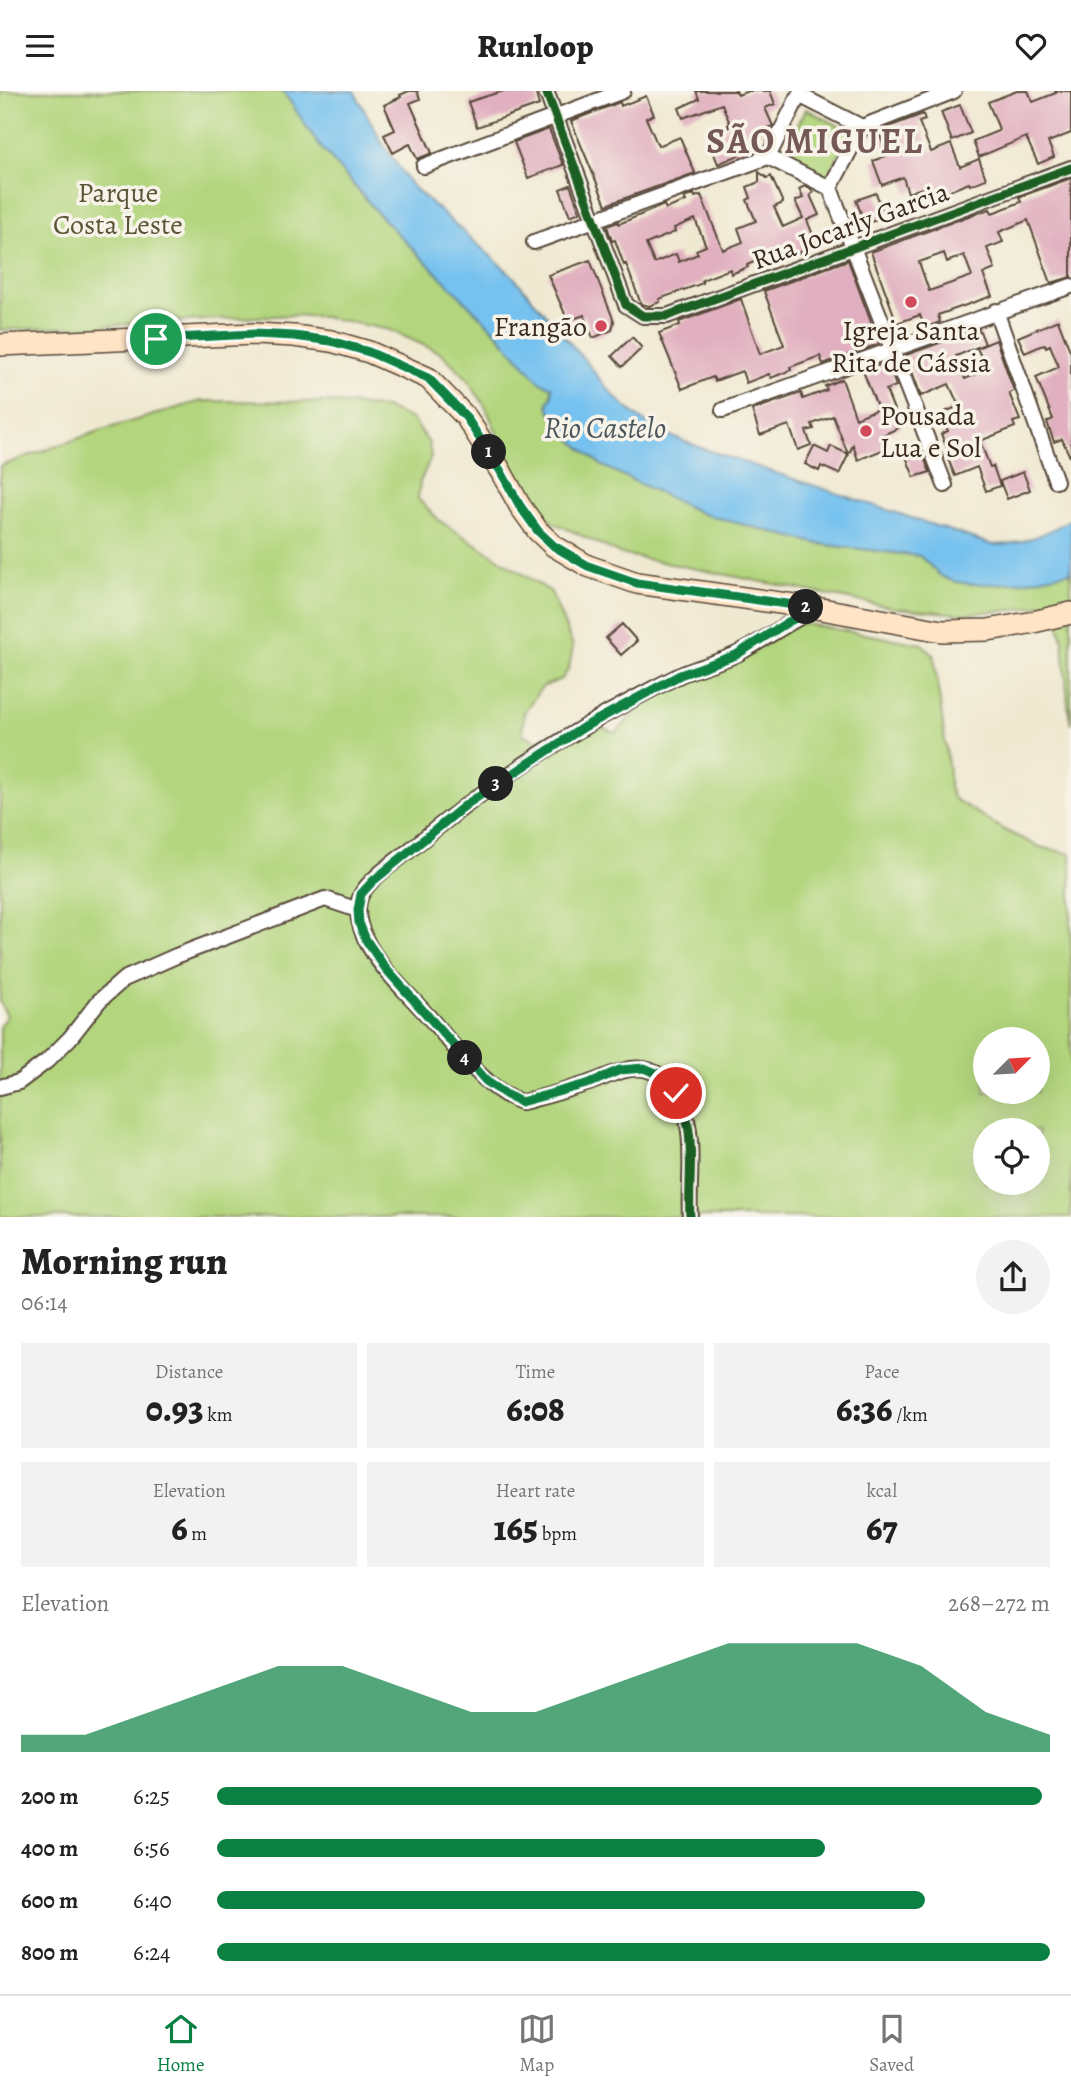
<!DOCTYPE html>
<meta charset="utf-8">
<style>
:root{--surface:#fff;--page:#f2f2f2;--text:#222;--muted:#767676;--line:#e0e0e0;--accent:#0b8043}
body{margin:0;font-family:Alegreya,serif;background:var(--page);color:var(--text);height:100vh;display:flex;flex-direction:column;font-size:26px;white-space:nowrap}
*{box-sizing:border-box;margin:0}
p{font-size:23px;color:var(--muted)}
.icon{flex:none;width:38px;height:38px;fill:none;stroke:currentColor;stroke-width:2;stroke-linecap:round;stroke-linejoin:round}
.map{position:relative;height:1126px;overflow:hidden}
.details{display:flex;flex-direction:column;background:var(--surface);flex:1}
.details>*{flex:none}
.needle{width:46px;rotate:66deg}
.fabs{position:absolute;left:973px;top:936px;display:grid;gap:14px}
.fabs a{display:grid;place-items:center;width:77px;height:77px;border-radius:50%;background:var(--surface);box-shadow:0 7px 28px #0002;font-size:35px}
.pin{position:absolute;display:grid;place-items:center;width:60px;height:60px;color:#fff;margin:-30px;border:4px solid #fff;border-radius:50%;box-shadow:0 2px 7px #0007}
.km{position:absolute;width:35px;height:35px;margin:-18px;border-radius:50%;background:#222;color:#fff;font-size:19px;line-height:35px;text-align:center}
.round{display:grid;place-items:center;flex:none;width:74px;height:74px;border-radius:37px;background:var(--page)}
.summary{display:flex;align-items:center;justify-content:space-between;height:119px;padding:0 21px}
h1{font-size:38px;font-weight:800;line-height:52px}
.metrics{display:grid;grid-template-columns:repeat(3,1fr);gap:10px;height:119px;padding:7px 21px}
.metrics div{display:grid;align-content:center;border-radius:0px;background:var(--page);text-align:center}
.metrics b{font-size:35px;font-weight:800}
.metrics small{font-size:19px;font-weight:400}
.metrics p{font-size:19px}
.chart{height:196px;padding:14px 21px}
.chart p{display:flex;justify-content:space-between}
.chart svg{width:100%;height:126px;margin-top:7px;fill:var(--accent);opacity:.7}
ul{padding:0 21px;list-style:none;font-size:23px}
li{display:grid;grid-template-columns:112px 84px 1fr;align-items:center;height:52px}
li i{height:18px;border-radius:9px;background:var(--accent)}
header{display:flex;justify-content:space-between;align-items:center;height:91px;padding:0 21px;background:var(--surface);font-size:32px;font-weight:800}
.tab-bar{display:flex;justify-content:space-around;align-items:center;height:98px;border-top:2px solid var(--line);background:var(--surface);font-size:19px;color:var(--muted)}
.tab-bar a{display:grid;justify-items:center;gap:4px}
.tab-bar .on{color:var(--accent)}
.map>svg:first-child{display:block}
</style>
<header><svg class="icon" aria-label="menu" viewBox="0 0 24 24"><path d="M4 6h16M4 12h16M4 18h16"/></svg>Runloop<svg class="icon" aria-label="heart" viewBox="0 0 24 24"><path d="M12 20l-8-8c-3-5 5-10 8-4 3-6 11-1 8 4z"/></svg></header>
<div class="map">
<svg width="1071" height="1126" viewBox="0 0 1071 1126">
<rect width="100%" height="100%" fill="#f7f3e8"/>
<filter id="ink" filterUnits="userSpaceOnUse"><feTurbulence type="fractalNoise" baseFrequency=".0143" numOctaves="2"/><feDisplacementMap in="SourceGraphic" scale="14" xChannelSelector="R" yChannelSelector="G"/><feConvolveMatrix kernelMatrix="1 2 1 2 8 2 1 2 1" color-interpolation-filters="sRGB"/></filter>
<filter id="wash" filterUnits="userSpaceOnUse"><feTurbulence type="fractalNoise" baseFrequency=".00686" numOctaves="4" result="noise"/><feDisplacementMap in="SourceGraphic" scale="28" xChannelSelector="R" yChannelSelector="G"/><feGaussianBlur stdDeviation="1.57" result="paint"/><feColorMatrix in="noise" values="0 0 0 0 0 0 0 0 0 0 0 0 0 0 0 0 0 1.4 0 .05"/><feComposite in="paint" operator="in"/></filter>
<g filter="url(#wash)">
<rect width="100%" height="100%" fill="#f0e9d2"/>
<path fill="#b2d57d" stroke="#76804e" stroke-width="2" fill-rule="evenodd" d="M0 0H283L319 54 382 127 498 243 540 291 552 296 549 318 554 327 564 342 601 374 703 423 819 453 920 465 941 485 997 493 1025 490 1071 481V633L1068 615 1063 549 1055 519 1045 513 1015 519 960 523 895 517 621 463 552 431 531 406 511 374 486 317 466 286 441 262 390 239 324 226 292 224 112 234 74 238 69 236 0 239Z
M806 18 851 41 828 85 783 63Z
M201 310 326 311 386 317 412 328 429 352 431 366 420 391 418 408 440 430 551 501 573 555 569 577 562 588 542 596 524 621 522 643 537 650 596 635 616 642 663 591 800 532 922 553 934 565 949 681V696L953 707 1006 740 1040 756 1071 763V1126H0V934L7 925 0 911V375L102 339ZM985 948H1038V1001H985ZM985 1040H1038V1092H985Z"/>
<path fill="#75c1ef" stroke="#587686" stroke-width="2" d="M283 0H354L384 55 412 95 512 184 589 274C608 302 637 330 668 344 682 350 696 355 710 360L993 454C1022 454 1047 443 1071 428V481L1025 490 997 493H969L952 490 941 485 920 465 819 453 703 423 601 374 564 342 549 318 548 312 552 304V296L540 291 498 243 382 127 319 54Z"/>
<g id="blocks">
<path fill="#e1b0c0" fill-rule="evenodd" d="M409 0H417L420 8 410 12 432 62 417 68 410 53 393 62 384 44 395 39 384 14 401 6 400 4Z
M503 0H535L539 14 477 36 468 11Z
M696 0H736L738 4 748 0H770L775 13 765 17 773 35 753 43 758 56 718 73 707 45 729 36 728 34 730 33 722 13 683 27 679 17 699 8Z
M1017 0H1028L1033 11 1056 2 1055 0H1071V42L1048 51 1054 66 1038 73 1026 46 979 66 973 50 998 40 999 38 988 11Z
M646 5 654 24 646 27 658 55 680 46 695 82 606 114 571 30 620 11 621 15Z
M960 14 971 42 952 50 941 21Z
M923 23 925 29 919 31 931 61 951 53 960 76 979 68 986 88 970 94 969 92 926 109 922 97 908 102 903 86 882 94 873 70 888 64 878 40Z
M549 38 563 74 528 87 514 51Z
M759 81 767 87 771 85 783 112 774 116 783 136 803 127 795 110 803 107 799 98 805 95 811 98 813 102 810 104 819 124 807 129 817 154 795 163 791 155 747 174 748 176 731 183 730 178 702 189 703 192 659 208 660 211 649 215 641 213 626 173 624 174 615 149 612 150 607 135 618 131 619 133 664 114 666 118 686 110 684 107 694 103 695 106 701 104 723 159 743 151 738 137 756 130 747 109 751 107 747 96 759 91ZM695 128 706 155 696 159 698 163 679 171 676 163 654 172 646 153 675 141 674 137Z
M1071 87V186L1051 192 1028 129 999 141 1003 151 987 157 995 178 983 183 992 205 938 224 940 231 925 237 920 224 897 232 871 161 974 123 990 118 992 122 1003 118 1021 111 1019 106ZM944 162 947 171 964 164 972 185 929 200 919 171Z
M570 94 580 121 570 125 560 98Z
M876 102 885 126 865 133 856 109Z
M590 169 614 230 612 239 593 247 584 224 568 230 548 184Z
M848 169 879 253 823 273 820 265 790 276 791 279 771 287 769 283 746 292 742 280 715 290 713 286 682 298 659 242 680 234 679 231 741 208 760 263 784 254 764 200Z
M1058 229 1071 262V368L1062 348 1054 351 1047 331 1053 328 1036 286 1059 276 1050 254 1046 256 1045 253 1025 262 1018 246Z
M979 238 985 253 956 265 965 288 987 279 977 257 996 249 1014 300 1009 302 1020 329 1013 331 1015 336 980 350 990 376 993 375 1000 395 986 400 977 376 955 385 946 363 949 362 941 343 948 340 943 330 949 328 945 321 959 315 949 293 921 305 906 264Z
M632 246 642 257 622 276 612 265Z
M887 271 896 295 886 299 901 336 880 345 885 358 858 369 853 354 839 383 821 375 819 380 805 373 814 355 828 362 831 355 848 363 833 325 812 333 814 338 806 340 811 354 798 359 789 334 760 344 752 319 801 302 803 308 827 299 825 295 842 288 856 327 878 318 863 280Z
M922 362 930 381 914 386 907 368Z
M1023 381 1030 399 1007 408 1000 390Z
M622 533 637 550 621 564 606 547Z"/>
</g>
</g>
<g filter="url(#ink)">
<use href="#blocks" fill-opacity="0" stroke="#564739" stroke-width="2"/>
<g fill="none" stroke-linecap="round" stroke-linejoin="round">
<g stroke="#564739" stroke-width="18">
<path id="minor" d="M546 0 626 214 643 225H667L1071 77
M799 4 862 36 830 97 768 66Z
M862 36 954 0
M424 75 623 0
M830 97 945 394
M534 151 768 66
M996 220 1056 390
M723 319 1071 195
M0 996 19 991 47 970 70 947 99 910 124 888 176 865 325 808 358 819
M690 1126C687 1079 703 1018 660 985 636 967 609 986 586 993 570 998 554 1003 538 1007 533 1008 526 1011 521 1011 517 1010 510 1006 506 1004 475 985 452 952 428 925 407 901 378 876 365 847 359 834 355 818 361 804 369 788 396 770 410 759 491 690 582 633 676 586 696 576 719 572 739 562 765 548 789 531 816 517"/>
</g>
<g stroke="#564739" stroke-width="24">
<path id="secondary" d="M0 254 254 243 294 245 331 250 369 261 428 287 466 326 500 379 520 415 538 440 554 455 588 475 637 492 816 517 942 540 988 539 1029 532 1071 522"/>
</g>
<use href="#minor" stroke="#fff" stroke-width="14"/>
<use href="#secondary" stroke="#ffe4c6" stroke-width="21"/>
<g stroke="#f7f3e8" stroke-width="13">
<path id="cycleway" d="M546 0 626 214 643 225H667L1071 77
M690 1126C687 1079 703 1018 660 985 636 967 609 986 586 993 570 998 554 1003 538 1007 533 1008 526 1011 521 1011 517 1010 510 1006 506 1004 475 985 452 952 428 925 407 901 378 876 365 847 359 834 355 818 361 804 369 788 396 770 410 759 491 690 582 633 676 586 696 576 719 572 739 562 765 548 789 531 816 517"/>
</g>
<use href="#cycleway" stroke="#1b5e20" stroke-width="9"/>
</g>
</g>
<g fill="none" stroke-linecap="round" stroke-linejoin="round" filter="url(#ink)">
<g stroke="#fff" stroke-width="14">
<path id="route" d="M156 248 254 243 294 245 331 250 369 261 428 287 466 326 500 379 520 415 538 440 554 455 588 475 637 492 816 517 788 531 736 564 680 584 584 636 467 713 373 790 361 803 358 819 359 832 366 849 386 878 486 990 507 1004 521 1011 590 992 620 979 644 977 658 983 676 1002"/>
</g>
<use href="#route" stroke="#0b8043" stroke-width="9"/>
</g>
<g fill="#d1495b" stroke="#f7f3e8" stroke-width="2.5">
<circle cx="911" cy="211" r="7"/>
<circle cx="601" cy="235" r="7"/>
<circle cx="866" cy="340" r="7"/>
</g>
<g text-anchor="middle" stroke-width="7" stroke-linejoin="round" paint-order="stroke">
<g font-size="28" fill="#595536" stroke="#f7f3e8">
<text x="118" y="111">Parque<tspan x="118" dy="32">Costa Leste</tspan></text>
</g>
<g font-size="28" fill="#3b2a1e" stroke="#f7f3e8">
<text transform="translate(850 134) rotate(-20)" y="10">Rua Jocarly Garcia</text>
</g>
<g font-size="28" fill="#3b2a1e" stroke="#f7f3e8" text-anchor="end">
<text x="587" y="245">Frangão</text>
<text x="911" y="249" text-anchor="middle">Igreja Santa<tspan x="911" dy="32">Rita de Cássia</tspan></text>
<text x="880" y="334" text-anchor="start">Pousada<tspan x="880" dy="32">Lua e Sol</tspan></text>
</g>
<g font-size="30" font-style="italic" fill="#4c575d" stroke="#f7f3e8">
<text x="605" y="347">Rio Castelo</text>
</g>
<g font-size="35" font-weight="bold" letter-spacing="2" fill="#755957" stroke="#f7f3e8">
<text x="815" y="62">SÃO MIGUEL</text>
</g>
</g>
</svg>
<div class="fabs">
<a><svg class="needle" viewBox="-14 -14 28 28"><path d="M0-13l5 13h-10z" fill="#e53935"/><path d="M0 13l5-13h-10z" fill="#767676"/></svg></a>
<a><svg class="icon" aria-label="locate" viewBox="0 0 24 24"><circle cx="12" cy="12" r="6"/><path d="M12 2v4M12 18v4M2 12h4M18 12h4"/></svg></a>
</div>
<div class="pin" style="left:156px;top:248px;background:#1e9e55"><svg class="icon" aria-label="arrive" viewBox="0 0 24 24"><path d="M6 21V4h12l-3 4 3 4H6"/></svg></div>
<div class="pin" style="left:676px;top:1002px;background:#d93025"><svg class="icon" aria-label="check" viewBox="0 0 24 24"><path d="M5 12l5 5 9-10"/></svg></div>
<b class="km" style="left:489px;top:361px">1</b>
<b class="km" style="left:806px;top:516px">2</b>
<b class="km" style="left:496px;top:693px">3</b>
<b class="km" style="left:465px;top:967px">4</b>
</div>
<section class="details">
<div class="summary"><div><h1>Morning run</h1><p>06:14</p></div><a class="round"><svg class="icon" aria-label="share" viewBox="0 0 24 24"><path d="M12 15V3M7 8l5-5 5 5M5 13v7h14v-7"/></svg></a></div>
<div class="metrics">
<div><p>Distance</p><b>0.93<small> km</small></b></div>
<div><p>Time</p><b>6:08</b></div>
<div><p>Pace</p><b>6:36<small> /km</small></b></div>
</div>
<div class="metrics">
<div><p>Elevation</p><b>6<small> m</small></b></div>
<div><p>Heart rate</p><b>165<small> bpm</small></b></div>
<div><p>kcal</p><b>67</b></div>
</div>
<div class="chart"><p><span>Elevation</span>268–272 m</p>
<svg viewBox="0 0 160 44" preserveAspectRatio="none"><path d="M0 44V38L10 38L20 30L30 22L40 14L50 14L60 22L70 30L80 30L90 22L100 14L110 6L120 6L130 6L140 14L150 30L160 38V44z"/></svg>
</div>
<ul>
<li><b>200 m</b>6:25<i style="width:99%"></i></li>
<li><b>400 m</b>6:56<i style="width:73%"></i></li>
<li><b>600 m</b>6:40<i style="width:85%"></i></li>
<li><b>800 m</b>6:24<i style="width:100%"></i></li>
</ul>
</section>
<nav class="tab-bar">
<a class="on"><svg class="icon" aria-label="home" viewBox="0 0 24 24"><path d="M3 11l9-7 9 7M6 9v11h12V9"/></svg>Home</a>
<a><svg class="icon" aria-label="map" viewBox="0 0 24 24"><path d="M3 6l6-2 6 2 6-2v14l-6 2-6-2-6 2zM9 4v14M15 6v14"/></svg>Map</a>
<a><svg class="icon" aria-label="saved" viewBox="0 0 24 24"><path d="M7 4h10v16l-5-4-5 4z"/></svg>Saved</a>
</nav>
